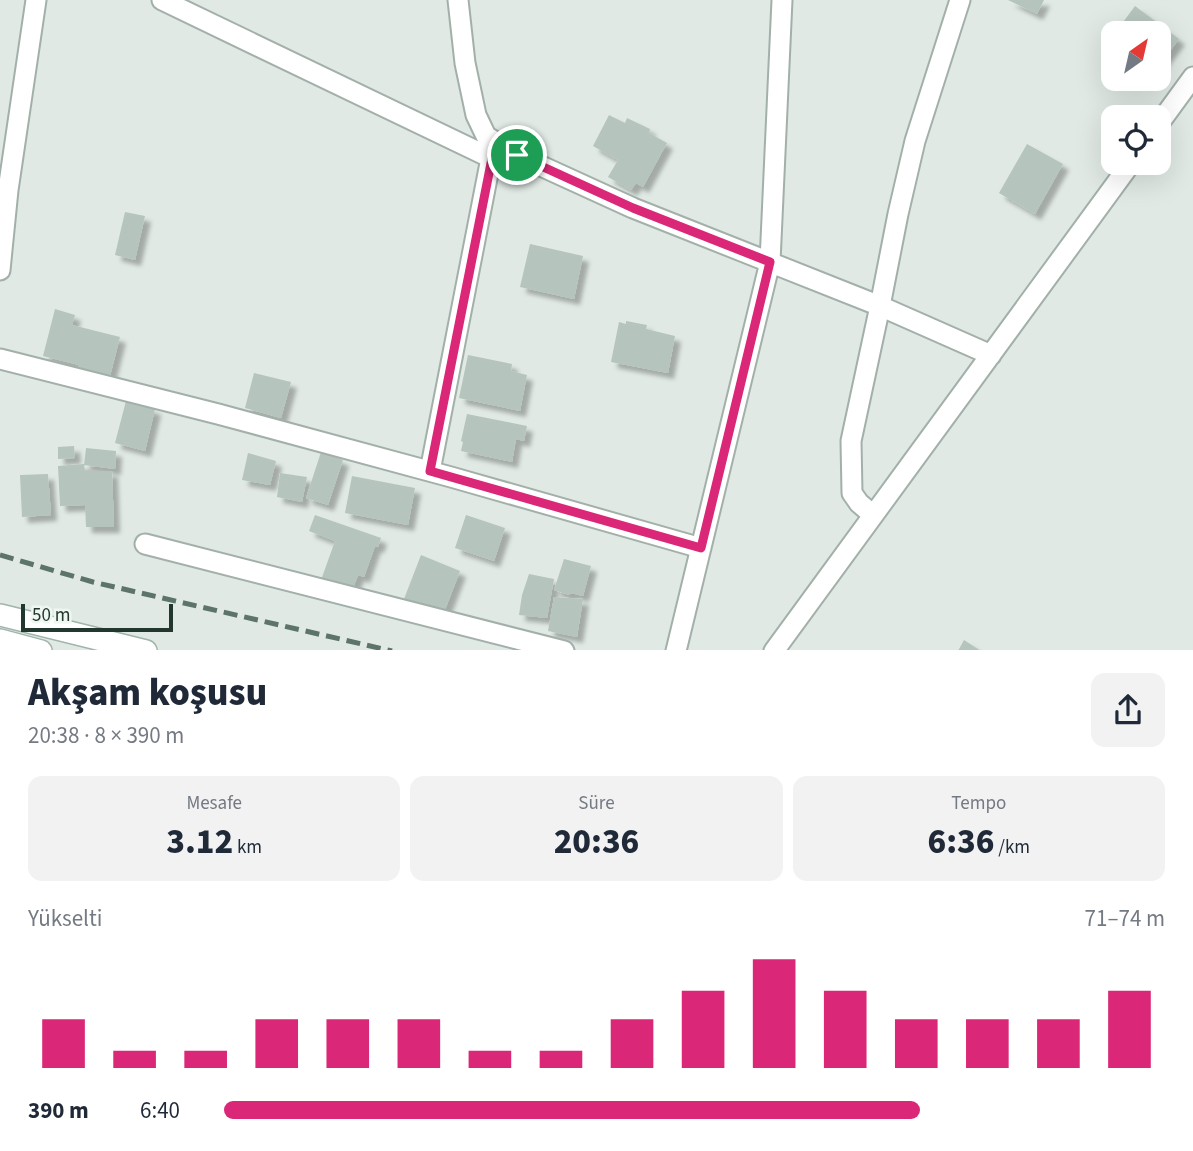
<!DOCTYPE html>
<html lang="tr">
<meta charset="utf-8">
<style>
:root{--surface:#fff;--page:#f2f2f3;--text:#1f2937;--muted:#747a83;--accent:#db2777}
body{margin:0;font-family:"Source Sans 3",sans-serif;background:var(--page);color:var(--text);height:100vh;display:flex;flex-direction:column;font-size:26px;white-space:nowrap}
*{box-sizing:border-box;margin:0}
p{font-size:23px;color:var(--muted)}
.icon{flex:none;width:38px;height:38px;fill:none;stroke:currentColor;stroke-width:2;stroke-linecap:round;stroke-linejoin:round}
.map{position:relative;height:650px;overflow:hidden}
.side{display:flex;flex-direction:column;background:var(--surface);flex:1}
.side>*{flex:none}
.needle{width:46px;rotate:34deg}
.tools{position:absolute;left:1101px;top:21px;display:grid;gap:14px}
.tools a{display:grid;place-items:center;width:70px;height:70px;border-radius:14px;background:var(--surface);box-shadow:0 7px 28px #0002;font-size:35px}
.scale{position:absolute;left:21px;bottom:18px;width:152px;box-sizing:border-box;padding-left:7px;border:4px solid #22382f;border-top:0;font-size:19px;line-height:24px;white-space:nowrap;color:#22382f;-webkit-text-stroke:5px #f0f6f2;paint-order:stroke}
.pin{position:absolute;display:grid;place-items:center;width:60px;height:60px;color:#fff;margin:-30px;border:4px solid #fff;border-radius:50%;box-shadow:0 2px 7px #0007}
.round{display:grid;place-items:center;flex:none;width:74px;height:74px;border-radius:14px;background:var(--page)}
.overview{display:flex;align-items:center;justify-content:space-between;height:119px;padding:0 28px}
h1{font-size:38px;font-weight:800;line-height:52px}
.figures{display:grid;grid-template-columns:repeat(3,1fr);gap:10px;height:119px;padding:7px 28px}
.figures div{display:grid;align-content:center;border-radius:14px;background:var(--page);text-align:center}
.figures b{font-size:35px;font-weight:800}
.figures small{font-size:19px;font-weight:400}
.figures p{font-size:19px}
.chart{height:196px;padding:14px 28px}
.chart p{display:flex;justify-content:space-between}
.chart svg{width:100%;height:126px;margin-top:7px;stroke:var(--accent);stroke-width:6}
ul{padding:0 28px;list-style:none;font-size:23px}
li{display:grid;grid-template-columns:112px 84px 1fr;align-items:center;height:52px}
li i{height:18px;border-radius:9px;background:var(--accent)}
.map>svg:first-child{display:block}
</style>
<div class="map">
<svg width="1193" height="651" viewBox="0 0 1193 651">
<defs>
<filter id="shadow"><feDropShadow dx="6" dy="6" stdDeviation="2" flood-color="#0004"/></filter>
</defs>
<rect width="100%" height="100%" fill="#e0e9e4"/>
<path fill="#b5c4bc" filter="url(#shadow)" d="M1008 0H1044L1037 14Z
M1135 6 1179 39 1158 67V33H1115Z
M609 115 625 123 627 118 650 129 649 133 667 143 643 187 636 183 631 190 608 177 618 160 593 146Z
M1027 144 1063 164 1035 214 999 193Z
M125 212 145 216 135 260 115 255Z
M530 244 583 256 574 299 520 287Z
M55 309 75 315 72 325 120 337 109 380 77 372 79 365 43 356Z
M626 321 647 325 646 329 675 336 668 373 611 362 619 322 626 324Z
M468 355 512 364 511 371 527 375 520 411 459 398Z
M254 373 291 382 281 418 245 408Z
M126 401 155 409 145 451 115 443Z
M467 414 527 426 524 441 516 439 512 462 461 451 463 442 461 441Z
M74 446 75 458 58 459V447Z
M86 448 116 451 115 469 84 465Z
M321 452 343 460 328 505 306 498Z
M248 453 276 461 270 485 242 480Z
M84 464 85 471H112L114 527H86L85 505 60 506 58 466Z
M280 473 307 477 302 502 277 497Z
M48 474 51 515 22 517 20 475Z
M352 476 415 488 408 525 345 513Z
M315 515 381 538 378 547 375 546 364 577 358 575 352 591 321 580 335 541 309 531Z
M466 515 505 528 494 561 455 548Z
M421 555 460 571 443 615 404 599Z
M564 559 591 566 583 596 571 593 569 595 554 590Z
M529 574 554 579 547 618 519 615 522 595Z
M554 597 583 599 577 637 548 631Z
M964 640 981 651H958Z"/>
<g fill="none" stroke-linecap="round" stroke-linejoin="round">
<g stroke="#a3b0aa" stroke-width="23">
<path id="street" d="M162 0 491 158 517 155 633 208 880 306 991 355
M458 0 465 63 476 115 486 136 517 155
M1158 125 1193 77
M0 270 8 190 36 0
M0 359 218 414 451 477 701 548
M430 471 491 158
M873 515 859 503 852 493 851 441 880 306 898 214 915 141 960 0
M145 544 564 651
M676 651 770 262 782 0
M774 651 1131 163"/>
</g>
<g stroke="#a0b4aa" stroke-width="24">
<path id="secondary" d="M0 615 146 651
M0 640 41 651"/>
</g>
<use href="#street" stroke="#fff" stroke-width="19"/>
<use href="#secondary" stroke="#fff" stroke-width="21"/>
<path stroke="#5c746a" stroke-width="5" stroke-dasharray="14 7" stroke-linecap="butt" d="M0 555 93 582 392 651"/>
</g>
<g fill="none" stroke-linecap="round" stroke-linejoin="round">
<g stroke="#fff" stroke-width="14">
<path id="route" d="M517 155 633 208 770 262 701 548 430 471 492 158Z"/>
</g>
<use href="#route" stroke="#db2777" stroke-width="9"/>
</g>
</svg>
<div class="tools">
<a><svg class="needle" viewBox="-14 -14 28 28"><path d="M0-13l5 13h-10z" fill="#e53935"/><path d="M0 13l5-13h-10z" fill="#747a83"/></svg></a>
<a><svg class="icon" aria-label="locate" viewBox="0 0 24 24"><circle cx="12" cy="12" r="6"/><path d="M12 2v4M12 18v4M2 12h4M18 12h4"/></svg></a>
</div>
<div class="scale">50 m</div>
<div class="pin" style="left:517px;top:155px;background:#1e9e55"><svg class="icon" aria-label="arrive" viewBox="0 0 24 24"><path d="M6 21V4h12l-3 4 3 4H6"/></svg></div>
</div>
<section class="side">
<div class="overview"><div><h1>Akşam koşusu</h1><p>20:38 · 8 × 390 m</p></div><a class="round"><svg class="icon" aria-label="share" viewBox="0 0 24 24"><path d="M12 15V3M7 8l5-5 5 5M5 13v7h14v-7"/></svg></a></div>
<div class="figures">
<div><p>Mesafe</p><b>3.12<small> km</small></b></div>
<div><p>Süre</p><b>20:36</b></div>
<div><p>Tempo</p><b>6:36<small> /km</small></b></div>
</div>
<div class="chart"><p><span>Yükselti</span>71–74 m</p>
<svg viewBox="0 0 160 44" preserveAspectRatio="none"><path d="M5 44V27M15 44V38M25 44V38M35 44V27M45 44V27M55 44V27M65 44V38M75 44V38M85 44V27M95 44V17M105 44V6M115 44V17M125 44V27M135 44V27M145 44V27M155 44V17"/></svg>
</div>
<ul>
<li><b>390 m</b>6:40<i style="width:74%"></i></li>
</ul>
</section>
